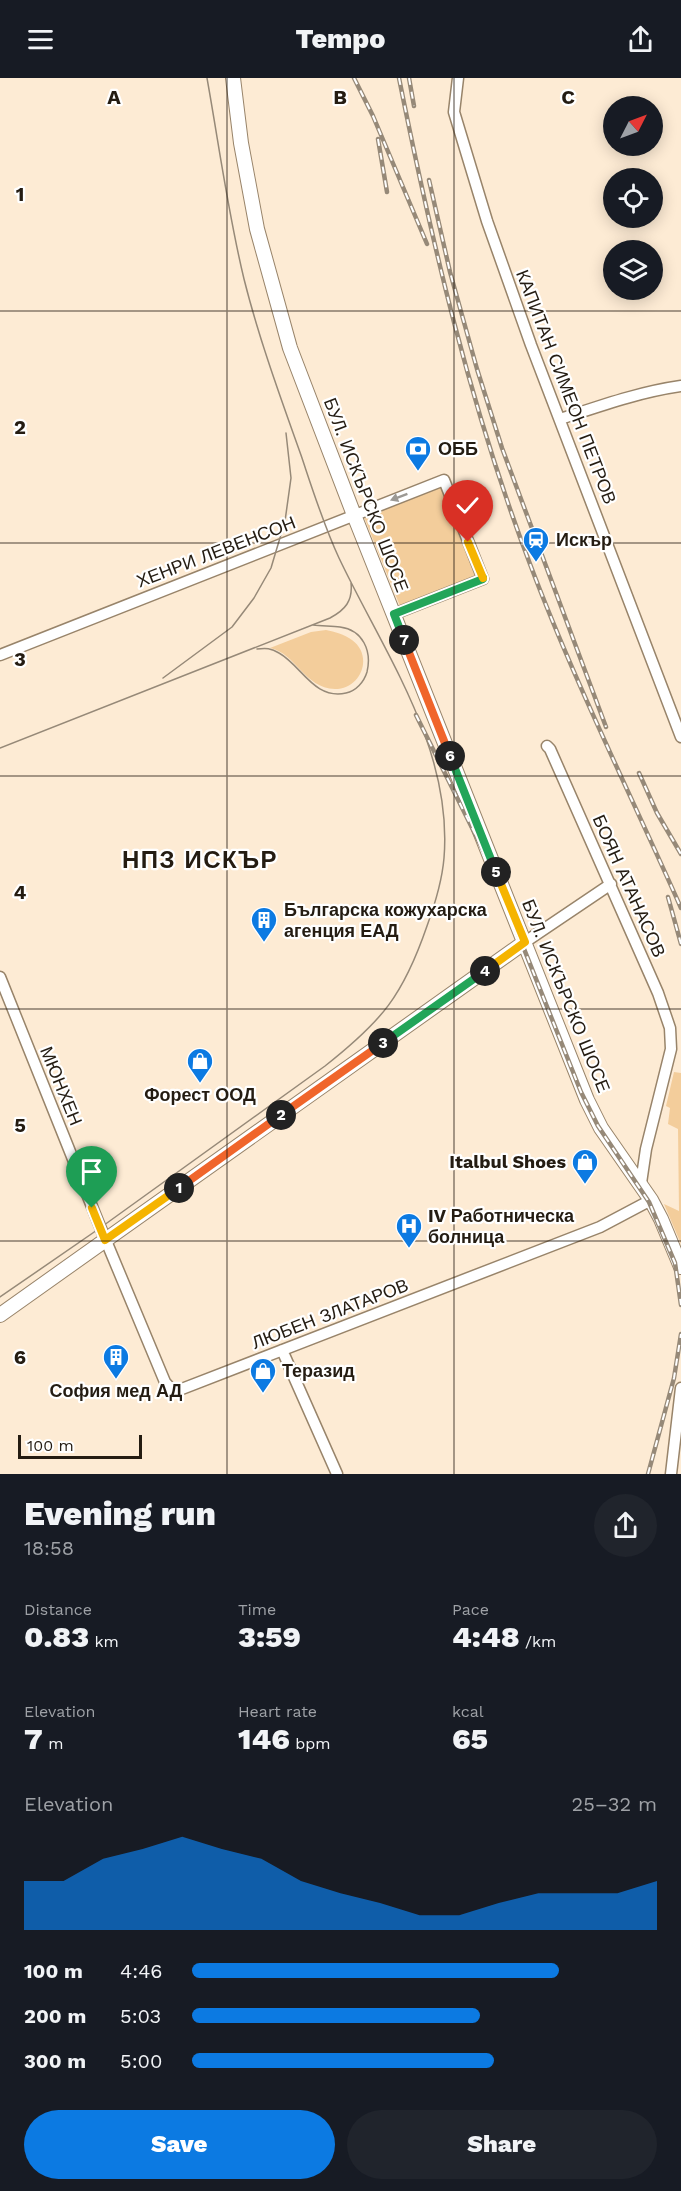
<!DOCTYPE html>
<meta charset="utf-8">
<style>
:root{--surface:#171b24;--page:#20242c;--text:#f1f3f6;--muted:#9ea1a6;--accent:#0c7ae2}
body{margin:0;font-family:"Work Sans",sans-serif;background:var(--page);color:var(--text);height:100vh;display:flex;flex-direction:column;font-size:22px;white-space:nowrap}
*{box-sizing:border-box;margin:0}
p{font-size:20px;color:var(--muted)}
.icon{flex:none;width:33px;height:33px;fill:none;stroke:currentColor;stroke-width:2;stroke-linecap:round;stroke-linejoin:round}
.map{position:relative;height:1396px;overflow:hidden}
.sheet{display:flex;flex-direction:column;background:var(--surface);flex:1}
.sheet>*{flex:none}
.needle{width:39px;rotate:48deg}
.controls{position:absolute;left:603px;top:18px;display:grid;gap:12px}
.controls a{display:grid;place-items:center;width:60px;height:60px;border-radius:50%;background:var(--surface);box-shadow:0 3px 15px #0003;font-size:30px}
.scale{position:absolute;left:18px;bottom:15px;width:124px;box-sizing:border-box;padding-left:6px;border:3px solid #241c12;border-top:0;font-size:16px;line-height:21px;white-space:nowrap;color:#241c12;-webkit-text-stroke:4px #fff;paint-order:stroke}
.pin{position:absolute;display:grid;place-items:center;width:51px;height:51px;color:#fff;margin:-62px -26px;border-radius:50% 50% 50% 0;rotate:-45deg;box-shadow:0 0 6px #0007}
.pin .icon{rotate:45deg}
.km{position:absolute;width:30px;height:30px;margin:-15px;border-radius:50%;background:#222;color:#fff;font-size:16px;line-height:30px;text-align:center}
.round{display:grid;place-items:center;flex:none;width:63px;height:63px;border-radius:32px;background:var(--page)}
.head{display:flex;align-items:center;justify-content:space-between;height:102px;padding:0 24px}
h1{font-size:33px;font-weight:800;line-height:45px}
.figures{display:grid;grid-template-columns:repeat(3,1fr);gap:9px;height:102px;padding:6px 24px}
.figures div{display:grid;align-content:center}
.figures b{font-size:30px;font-weight:800}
.figures small{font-size:16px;font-weight:400}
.figures p{font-size:16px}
.chart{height:168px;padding:12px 24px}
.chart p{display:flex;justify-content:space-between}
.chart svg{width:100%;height:108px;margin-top:6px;fill:var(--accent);opacity:.7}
.primary-button{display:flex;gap:12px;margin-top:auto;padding:12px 24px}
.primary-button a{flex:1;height:69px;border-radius:36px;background:var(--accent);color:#fff;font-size:24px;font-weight:800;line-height:69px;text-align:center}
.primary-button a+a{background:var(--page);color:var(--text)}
ul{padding:0 24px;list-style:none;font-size:20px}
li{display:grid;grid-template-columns:96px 72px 1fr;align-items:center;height:45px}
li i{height:15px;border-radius:8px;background:var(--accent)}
header{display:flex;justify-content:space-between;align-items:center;height:78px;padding:0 24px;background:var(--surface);font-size:27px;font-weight:800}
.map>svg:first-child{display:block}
</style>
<header><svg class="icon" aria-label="menu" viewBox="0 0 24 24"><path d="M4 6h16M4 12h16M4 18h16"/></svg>Tempo<svg class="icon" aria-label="share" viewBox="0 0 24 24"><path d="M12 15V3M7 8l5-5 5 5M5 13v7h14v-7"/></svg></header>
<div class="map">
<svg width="681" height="1396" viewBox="0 0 681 1396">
<rect width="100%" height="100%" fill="#fdebd4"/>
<path fill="#f3cd9b" d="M444 402 483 501 402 533 362 434Z
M326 552C335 554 344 556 352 562 374 578 361 611 335 611 304 610 296 575 270 570L311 554Z
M674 994 681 995V1166L664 1126 679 1133 678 1051 668 1046 670 1030 666 1028Z"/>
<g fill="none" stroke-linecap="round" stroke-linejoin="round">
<g stroke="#98846a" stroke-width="13">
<path id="street" d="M458 0 454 34 487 143 531 267 681 659
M560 341C600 328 639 314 681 308
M0 577 444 402 483 501 394 536
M547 668 550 671 658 915 670 950 671 971 646 1071 641 1105
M525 864 611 806
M0 899 99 1146 165 1304 174 1314 600 1149 651 1122
M282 1272 337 1396
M671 1396 681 1310"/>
</g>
<g stroke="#98846a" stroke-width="16">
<path id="secondary" d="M233 0 241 65 257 151 290 270 354 437 587 1022 601 1050 651 1122 661 1141 681 1189
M0 1237 525 864"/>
</g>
<use href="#street" stroke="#fff" stroke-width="10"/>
<use href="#secondary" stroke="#fff" stroke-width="14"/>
<path stroke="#968978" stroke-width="1.5" d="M257 571C266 570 271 570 279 575 302 588 314 622 346 615 356 613 364 604 367 594 372 573 363 552 340 549 332 548 322 548 313 547
M163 600 232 549 254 520 271 490 285 443 291 400 286 355
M0 670 330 540C345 532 353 523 351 505
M0 1219 100 1150 325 988C382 943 403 918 427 848 435 826 442 804 444 780 453 670 384 575 339 480 324 448 313 413 302 380 281 321 259 261 244 201 228 135 219 67 207 0"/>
<g stroke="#968978" stroke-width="4.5">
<path id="rail" d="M354 0 373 38 427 166
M399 0C432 165 470 328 530 486 574 603 630 715 681 830
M409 0 414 28
M378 61 387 114
M429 102 450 194 477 291 502 370 606 649
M416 637 491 788 581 1014 598 1048 649 1124 675 1185 681 1227
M639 695 657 735 681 776
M668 819 681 866
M648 1396 674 1300 681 1256"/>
</g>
<use href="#rail" stroke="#fff" stroke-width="2" stroke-dasharray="7" stroke-linecap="butt"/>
</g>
<defs><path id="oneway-solid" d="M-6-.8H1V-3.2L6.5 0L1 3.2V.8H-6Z" transform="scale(1.5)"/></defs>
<use fill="#9c9994" href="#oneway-solid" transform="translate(399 419) rotate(159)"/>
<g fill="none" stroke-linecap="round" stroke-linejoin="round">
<g stroke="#fff" stroke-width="12">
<path id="split-1" d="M92 1130 105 1162 179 1110"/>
</g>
<g stroke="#fff" stroke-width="12">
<path id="split-2" d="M179 1110 281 1037"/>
</g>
<g stroke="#fff" stroke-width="12">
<path id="split-3" d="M281 1037 383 965"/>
</g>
<g stroke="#fff" stroke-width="12">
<path id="split-4" d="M383 965 485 893"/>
</g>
<g stroke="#fff" stroke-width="12">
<path id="split-5" d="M485 893 525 864 496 794"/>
</g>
<g stroke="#fff" stroke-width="12">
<path id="split-6" d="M450 678 496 794"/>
</g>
<g stroke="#fff" stroke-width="12">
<path id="split-7" d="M404 562 450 678"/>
</g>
<g stroke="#fff" stroke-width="12">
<path id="split-8" d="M404 562 394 536 483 501V500"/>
</g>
<g stroke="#fff" stroke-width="12">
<path id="split-9" d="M468 464 483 500"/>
</g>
<use href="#split-1" stroke="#f5b400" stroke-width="8"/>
<use href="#split-2" stroke="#f0652b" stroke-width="8"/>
<use href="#split-3" stroke="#f0652b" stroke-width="8"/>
<use href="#split-4" stroke="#22a559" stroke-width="8"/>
<use href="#split-5" stroke="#f5b400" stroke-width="8"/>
<use href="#split-6" stroke="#22a559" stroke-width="8"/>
<use href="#split-7" stroke="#f0652b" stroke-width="8"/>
<use href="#split-8" stroke="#22a559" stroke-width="8"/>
<use href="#split-9" stroke="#f5b400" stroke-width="8"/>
</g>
<path fill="none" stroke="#241c12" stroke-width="1.5" stroke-opacity="0.55" d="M227 0V1396M454 0V1396M0 233H681M0 465H681M0 698H681M0 931H681M0 1163H681"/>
<defs>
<g id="bank-pin" transform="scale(1.35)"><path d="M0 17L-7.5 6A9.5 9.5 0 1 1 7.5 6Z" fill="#0c7ae2" stroke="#fff"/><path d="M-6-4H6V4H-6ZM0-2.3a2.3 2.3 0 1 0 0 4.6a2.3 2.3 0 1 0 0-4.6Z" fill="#fff"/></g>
<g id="station-pin" transform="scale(1.35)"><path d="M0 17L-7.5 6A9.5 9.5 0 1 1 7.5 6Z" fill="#0c7ae2" stroke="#fff"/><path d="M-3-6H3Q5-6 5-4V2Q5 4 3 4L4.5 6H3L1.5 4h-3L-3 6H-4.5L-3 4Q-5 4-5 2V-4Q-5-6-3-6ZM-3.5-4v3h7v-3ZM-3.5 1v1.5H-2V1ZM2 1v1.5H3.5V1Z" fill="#fff"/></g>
<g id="building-pin" transform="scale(1.35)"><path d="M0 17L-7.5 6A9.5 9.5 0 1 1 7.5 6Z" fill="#0c7ae2" stroke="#fff"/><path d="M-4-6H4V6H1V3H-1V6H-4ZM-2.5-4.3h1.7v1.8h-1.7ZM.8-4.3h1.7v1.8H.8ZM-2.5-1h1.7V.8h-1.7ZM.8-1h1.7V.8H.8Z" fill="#fff"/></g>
<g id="shop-pin" transform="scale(1.35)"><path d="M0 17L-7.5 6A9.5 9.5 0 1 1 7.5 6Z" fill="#0c7ae2" stroke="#fff"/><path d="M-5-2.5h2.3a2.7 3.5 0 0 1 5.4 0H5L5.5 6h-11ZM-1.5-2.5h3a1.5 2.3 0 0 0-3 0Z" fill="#fff"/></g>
<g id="hospital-pin" transform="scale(1.35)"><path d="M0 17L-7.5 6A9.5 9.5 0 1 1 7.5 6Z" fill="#0c7ae2" stroke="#fff"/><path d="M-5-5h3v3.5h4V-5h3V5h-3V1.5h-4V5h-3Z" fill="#fff"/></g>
</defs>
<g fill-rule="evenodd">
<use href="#bank-pin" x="418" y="371"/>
<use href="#station-pin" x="536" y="462"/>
<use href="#building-pin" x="264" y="842"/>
<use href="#shop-pin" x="200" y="983"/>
<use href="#shop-pin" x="585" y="1084"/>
<use href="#hospital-pin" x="409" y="1148"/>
<use href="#building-pin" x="116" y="1279"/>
<use href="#shop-pin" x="263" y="1293"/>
</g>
<g text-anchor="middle" stroke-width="4.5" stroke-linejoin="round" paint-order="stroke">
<g font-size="18" fill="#241c12" stroke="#fff">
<text transform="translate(566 309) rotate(69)" y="6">КАПИТАН СИМЕОН ПЕТРОВ</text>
<text transform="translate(366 417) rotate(69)" y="6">БУЛ. ИСКЪРСКО ШОСЕ</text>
<text transform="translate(216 474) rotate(-21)" y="6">ХЕНРИ ЛЕВЕНСОН</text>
<text transform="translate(629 808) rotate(66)" y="6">БОЯН АТАНАСОВ</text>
<text transform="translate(566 918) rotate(68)" y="6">БУЛ. ИСКЪРСКО ШОСЕ</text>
<text transform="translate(61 1008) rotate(68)" y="6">МЮНХЕН</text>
<text transform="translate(330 1236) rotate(-21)" y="6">ЛЮБЕН ЗЛАТАРОВ</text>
</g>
<g font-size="18" font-weight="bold" fill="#241c12" stroke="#fff" text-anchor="start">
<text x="438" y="377">ОББ</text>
<text x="556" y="468">Искър</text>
<text x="284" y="838">Българска кожухарска<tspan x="284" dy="21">агенция ЕАД</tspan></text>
<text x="200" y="1023" text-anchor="middle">Форест ООД</text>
<text x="566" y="1090" text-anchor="end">Italbul Shoes</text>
<text x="428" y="1144">IV Работническа<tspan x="428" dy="21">болница</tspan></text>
<text x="282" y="1299">Теразид</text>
<text x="116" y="1319" text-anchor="middle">София мед АД</text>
</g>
<g font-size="24" font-weight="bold" letter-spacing="1.5" fill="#241c12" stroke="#fff">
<text x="200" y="790">НПЗ ИСКЪР</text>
</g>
</g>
<g font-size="20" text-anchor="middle" font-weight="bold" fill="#241c12" stroke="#fff" stroke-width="4.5" stroke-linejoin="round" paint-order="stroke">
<text x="114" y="26">A</text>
<text x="340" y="26">B</text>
<text x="568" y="26">C</text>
<text x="20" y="123">1</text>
<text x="20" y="356">2</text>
<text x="20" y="588">3</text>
<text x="20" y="821">4</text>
<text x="20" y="1054">5</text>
<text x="20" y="1286">6</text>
</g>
</svg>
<div class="controls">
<a><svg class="needle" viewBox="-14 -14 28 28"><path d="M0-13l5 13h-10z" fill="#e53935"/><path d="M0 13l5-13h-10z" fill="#9ea1a6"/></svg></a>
<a><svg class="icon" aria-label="locate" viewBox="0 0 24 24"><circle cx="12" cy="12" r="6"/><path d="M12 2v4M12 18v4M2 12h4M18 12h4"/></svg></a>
<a><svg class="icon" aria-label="layers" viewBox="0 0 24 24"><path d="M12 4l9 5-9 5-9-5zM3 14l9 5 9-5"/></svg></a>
</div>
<div class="scale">100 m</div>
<div class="pin" style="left:92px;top:1130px;background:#1e9e55"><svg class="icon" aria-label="arrive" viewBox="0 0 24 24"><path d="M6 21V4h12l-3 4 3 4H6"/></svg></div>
<div class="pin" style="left:468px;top:464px;background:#d93025"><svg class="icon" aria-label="check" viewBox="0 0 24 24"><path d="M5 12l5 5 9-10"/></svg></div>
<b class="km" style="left:179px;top:1110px">1</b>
<b class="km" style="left:281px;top:1037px">2</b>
<b class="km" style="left:383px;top:965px">3</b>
<b class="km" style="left:485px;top:893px">4</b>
<b class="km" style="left:496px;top:794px">5</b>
<b class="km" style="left:450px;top:678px">6</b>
<b class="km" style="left:404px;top:562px">7</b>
</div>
<section class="sheet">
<div class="head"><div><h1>Evening run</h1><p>18:58</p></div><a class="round"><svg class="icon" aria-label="share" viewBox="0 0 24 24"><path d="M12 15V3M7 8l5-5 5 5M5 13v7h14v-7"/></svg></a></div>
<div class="figures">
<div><p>Distance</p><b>0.83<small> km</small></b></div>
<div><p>Time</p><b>3:59</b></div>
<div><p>Pace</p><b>4:48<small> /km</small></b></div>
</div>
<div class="figures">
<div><p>Elevation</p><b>7<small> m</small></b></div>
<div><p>Heart rate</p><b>146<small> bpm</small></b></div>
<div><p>kcal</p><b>65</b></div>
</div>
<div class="chart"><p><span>Elevation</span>25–32 m</p>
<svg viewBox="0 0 160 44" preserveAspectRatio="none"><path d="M0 44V24L10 24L20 15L30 11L40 6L50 11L60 15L70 24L80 29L90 33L100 38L110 38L120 33L130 29L140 29L150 29L160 24V44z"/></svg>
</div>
<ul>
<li><b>100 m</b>4:46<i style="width:79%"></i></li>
<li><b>200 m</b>5:03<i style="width:62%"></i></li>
<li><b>300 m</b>5:00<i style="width:65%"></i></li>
</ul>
<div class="primary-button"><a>Save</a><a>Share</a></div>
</section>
